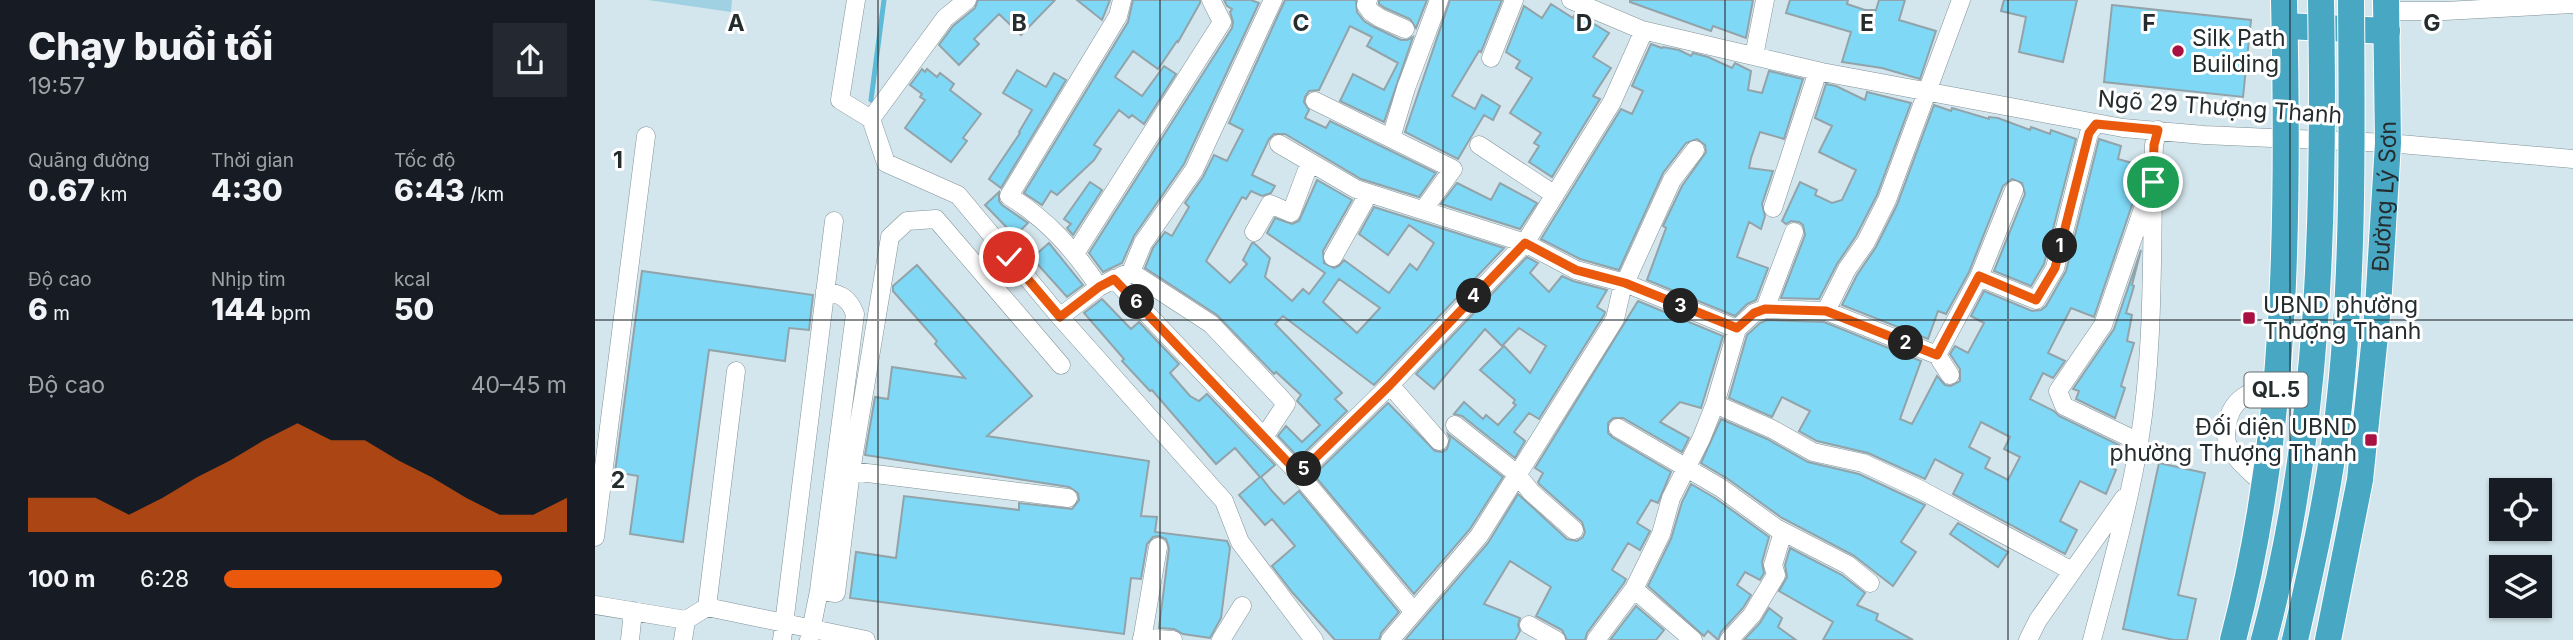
<!DOCTYPE html>
<html lang="vi">
<meta charset="utf-8">
<style>
:root{--surface:#171b24;--page:#242831;--text:#f1f3f6;--muted:#9ea1a6;--accent:#ea580c}
body{margin:0;font-family:Inter,sans-serif;background:var(--page);color:var(--text);height:100vh;display:flex;flex-direction:column;font-size:26px;white-space:nowrap}
*{box-sizing:border-box;margin:0}
p{font-size:23px;color:var(--muted)}
.icon{flex:none;width:38px;height:38px;fill:none;stroke:currentColor;stroke-width:2;stroke-linecap:round;stroke-linejoin:round}
.map{position:relative;flex:1;overflow:hidden}
.side{display:flex;flex-direction:column;background:var(--surface);width:595px}
.side>*{flex:none}
.controls{position:absolute;left:1894px;top:478px;display:grid;gap:14px}
.controls a{display:grid;place-items:center;width:63px;height:63px;border-radius:0px;background:var(--surface);box-shadow:0 2px 5px #0004;font-size:35px}
.pin{position:absolute;display:grid;place-items:center;width:60px;height:60px;color:#fff;margin:-30px;border:4px solid #fff;border-radius:50%;box-shadow:0 2px 7px #0007}
.km{position:absolute;width:35px;height:35px;margin:-18px;border-radius:50%;background:#222;color:#fff;font-size:19px;line-height:35px;text-align:center}
.round{display:grid;place-items:center;flex:none;width:74px;height:74px;border-radius:0px;background:var(--page)}
.overview{display:flex;align-items:center;justify-content:space-between;height:119px;padding:0 28px}
h1{font-size:38px;font-weight:800;line-height:52px}
.metrics{display:grid;grid-template-columns:repeat(3,1fr);gap:10px;height:119px;padding:7px 28px}
.metrics div{display:grid;align-content:center}
.metrics b{font-size:30px;font-weight:800}
.metrics small{font-size:19px;font-weight:400}
.metrics p{font-size:19px}
.chart{height:196px;padding:14px 28px}
.chart p{display:flex;justify-content:space-between}
.chart svg{width:100%;height:126px;margin-top:7px;fill:var(--accent);opacity:.7}
ul{padding:0 28px;list-style:none;font-size:23px}
li{display:grid;grid-template-columns:112px 84px 1fr;align-items:center;height:52px}
li i{height:18px;border-radius:9px;background:var(--accent)}
main{display:flex;flex:1;min-height:0}
.map>svg:first-child{display:block}
</style>
<main>
<section class="side">
<div class="overview"><div><h1>Chạy buổi tối</h1><p>19:57</p></div><a class="round"><svg class="icon" aria-label="share" viewBox="0 0 24 24"><path d="M12 15V3M7 8l5-5 5 5M5 13v7h14v-7"/></svg></a></div>
<div class="metrics">
<div><p>Quãng đường</p><b>0.67<small> km</small></b></div>
<div><p>Thời gian</p><b>4:30</b></div>
<div><p>Tốc độ</p><b>6:43<small> /km</small></b></div>
</div>
<div class="metrics">
<div><p>Độ cao</p><b>6<small> m</small></b></div>
<div><p>Nhịp tim</p><b>144<small> bpm</small></b></div>
<div><p>kcal</p><b>50</b></div>
</div>
<div class="chart"><p><span>Độ cao</span>40–45 m</p>
<svg viewBox="0 0 160 44" preserveAspectRatio="none"><path d="M0 44V32L10 32L20 32L30 38L40 32L50 25L60 19L70 12L80 6L90 12L100 12L110 19L120 25L130 32L140 38L150 38L160 32V44z"/></svg>
</div>
<ul>
<li><b>100 m</b>6:28<i style="width:81%"></i></li>
</ul>
</section>
<div class="map">
<svg width="1978" height="640" viewBox="0 0 1978 640">
<rect width="100%" height="100%" fill="#d4e6ed"/>
<path fill="#9fd1e3" d="M53 0H137L136 12Z"/>
<g fill="none" stroke-linecap="round" stroke-linejoin="round">
<path stroke="#5ebad6" stroke-width="5" d="M276 100 289 0"/>
</g>
<path fill="#7ed8f6" stroke="#92a3a9" stroke-width="2" fill-rule="evenodd" d="M383 0H460L426 35 404 14 379 39 384 44 364 65 344 45 358 26 380 8Z
M482 0H515L507 20Z
M538 0H605V3L583 42 582 41 563 69 538 51 520 77 547 96 569 66 581 74 549 124 537 115 534 118 524 110 499 145 506 149 499 160 462 195 456 191 447 205 429 193 533 22Z
M629 0H656L664 3 589 164 539 236 527 263 508 272 494 253 637 28 638 22 635 12 637 9 632 6Z
M690 0H761L762 12 769 21 779 27 806 40H812L818 37 789 122 745 101 758 74 789 90 803 63 772 46 777 37 755 26 724 90 714 91 710 97 709 102 714 110 710 118 731 128 735 121 841 173 824 197 766 179 690 134H679L674 139 657 175 680 186 676 193 667 196 656 191 651 199 647 197 611 261 635 283 652 264 648 260 657 243H659L675 258 670 277 697 301 708 289 714 294 730 273 672 233 680 218 697 224 704 221 722 180 757 200 728 251 729 263 739 268 744 266 749 260 794 293 815 264 822 270 839 243 814 225 793 255 764 234 779 207 909 248 779 385 688 316 680 324 747 393 740 399 752 411 704 458 683 436 691 426 707 442 725 425 702 401 706 395 681 372 679 374 622 315 550 268 558 248 570 232 577 236 594 207 590 203 608 177 619 155 632 161 648 130 634 123ZM744 279 785 308 762 333 728 302Z
M784 0H832L821 28 815 19 790 8 784 4Z
M855 0H907L886 52 884 51 857 96 880 109 887 95 905 106 898 120 889 115 863 159 810 132Z
M1035 0H1158L1151 38 1118 26 1116 31 1035 2Z
M1195 0H1253L1252 4 1270 10H1281L1284 0H1310L1304 20 1341 31 1325 79 1287 68 1247 62 1256 32 1191 13Z
M1409 0H1482L1468 62 1424 52 1431 17 1406 11Z
M956 4 978 18 980 14 989 18 1014 33 998 57 1016 68 998 96 1005 99 957 177 934 162 944 146 939 143 946 133 915 113 937 78 921 68 925 61 911 52 929 6 947 18Z
M1517 5 1656 20 1648 97 1509 82Z
M1056 44 1067 48 1068 47 1084 50 1096 56 1098 53 1113 57 1137 68 1140 63 1156 71 1153 90 1167 93 1174 71 1208 79 1189 139 1165 132 1156 158 1154 168 1178 171 1167 204 1170 216 1166 229 1154 222 1142 257 1173 268 1161 300 1152 304 1140 316 1052 280 1071 228 1068 226 1087 186 1111 152 1110 145 1102 139 1091 143 1068 173 1024 270 985 259 946 239 1026 109 1037 114 1048 91 1037 86Z
M327 69 330 72 332 69 342 77 345 73 359 84 355 90 386 114 368 138 372 141 356 162 310 128 330 100 325 97 327 94 315 85Z
M422 70 451 87 459 73 471 80 406 188 394 179 425 133 424 132 437 110 408 93Z
M1231 84 1241 86 1270 100 1272 92 1316 103 1282 195 1261 236 1242 264 1224 299 1186 298 1210 235 1208 225 1204 222 1196 221 1191 224 1187 221 1205 182 1222 190 1220 195 1237 203 1247 200 1261 170 1224 152 1237 126 1220 118Z
M1339 105 1356 111 1357 108 1394 119V117L1403 118 1435 130 1436 127 1455 134 1456 130 1481 139 1449 264 1436 286 1399 271 1430 194 1427 183 1417 179 1408 186 1374 272 1351 314 1343 311 1333 339 1247 305 1262 275 1281 247 1302 205Z
M1504 139 1526 146 1523 159 1544 165 1535 198 1539 199 1499 317 1476 308 1453 353 1470 361 1458 378 1448 373 1435 399 1459 411 1464 416 1524 445 1514 466 1521 470 1511 494 1485 481 1465 521 1482 530 1470 554 1358 494 1368 474 1340 459 1330 479 1273 453 1222 441 1204 431 1215 411 1187 397 1177 417 1134 398 1152 335 1165 323 1172 320 1229 322 1326 361 1305 419 1317 424 1342 376 1350 385 1356 386 1365 381V369L1355 354 1360 346 1373 353 1389 323 1376 316 1389 291 1437 311 1446 310 1451 306 1471 271ZM1386 422 1415 437 1409 449 1425 457 1413 480 1390 468 1395 458 1374 447Z
M495 182 507 190 478 235 472 228 476 224 469 219Z
M862 183 896 200 905 183 942 203 925 229 846 204Z
M404 192V201L407 205 433 223 420 236 390 205Z
M454 243 488 285 472 297 437 258Z
M1546 250 1537 285 1539 286 1531 313 1537 315 1532 341 1539 343 1526 386 1530 388 1520 418 1481 399 1484 391 1478 389 1519 329Z
M932 257 943 263 935 273 954 292 967 276 978 281 1012 290 1002 307 1010 312 1009 315 944 419 934 413 919 432 930 441 920 458 867 416 859 414 869 402 888 419 891 415 903 425 921 405 918 403 920 400 885 370 909 346 935 373 951 346 924 328 907 346 890 329 839 389 821 374Z
M322 265 437 396 392 436 554 461 546 516 562 517 560 532 632 541 635 548 626 618 615 638 588 634 579 629 564 628 574 548 571 539 564 536 558 537 552 544 546 579 536 578 529 634 255 598 261 552 301 558 309 496 424 510V503L477 509 484 500 483 493 474 487 270 455 280 397 293 399 297 367 370 378 340 344 342 341 298 291V286Z
M47 271 218 295 214 330 194 328 190 361 114 350 88 542 35 534 43 476 20 472Z
M507 299 536 329 544 322 584 364 575 373 595 396 604 401 612 394 680 465 666 477 677 491 689 504 704 491 804 612 786 633 784 640H740L697 592 677 566 700 546 677 519 670 525 644 495 665 477 640 448 621 464 557 390 555 391 527 361 529 359 489 313Z
M1043 301 1128 336 1106 408 1085 402 1065 422 1094 438 1087 452 1028 418H1018L1013 423V433L1017 437 1076 472 1063 503 1056 500 1042 523 1055 531 1045 550 1033 543 1017 570 1031 579 1029 583 992 633 990 640H972L967 630 941 616 956 587 915 561 889 604 925 618 923 625 925 631 920 640H810L893 543 923 494 972 539 982 541 988 537 990 532 987 522 944 484 943 482 948 473 940 468Z
M793 403 840 451 847 452 852 449 855 439 853 434 908 477 875 529 819 594 719 475Z
M1126 419 1172 439 1213 462 1264 474 1330 505 1306 542 1321 552 1298 586 1258 555 1187 518 1133 479 1106 463Z
M1564 463 1610 473 1583 595 1601 599 1592 640H1579L1528 629Z
M1096 484 1120 498 1174 537 1167 562 1169 573 1165 580 1150 572 1142 585 1156 595 1148 608 1126 632 1123 640 1113 631 1109 636 1053 586 1076 539 1087 502Z
M1363 523 1413 552 1403 567 1355 534Z
M1195 548 1247 575 1270 593 1262 605 1283 614 1281 620 1318 640H1228L1238 622 1184 591 1192 577 1190 565Z
M1041 606 1069 630 1061 640H1015Z
M1174 608 1187 618 1183 627 1201 640H1149L1165 623Z"/>
<g fill="none" stroke-linecap="round" stroke-linejoin="round">
<g stroke="#819298" stroke-width="19">
<path id="minor" d="M261 0 245 100 276 119
M372 0 350 18 276 119 291 163 363 195 465 317 629 501 645 542 719 640
M773 0 771 5 776 12 785 18 810 29
M976 0 1047 30 1227 72 1528 128 1609 135 1793 143 1978 159
M1791 11H1850L1978 4
M1159 56 1170 0
M896 58 919 0
M720 101 858 169 829 209
M796 138 811 88 844 0
M684 144 761 189 930 243 981 270 1030 283 1142 329
M884 145 960 195
M1178 208 1221 77 1227 72
M659 232 675 204 696 213 715 162
M481 252 627 22 616 0
M738 257 774 193
M536 272 548 243 599 170 678 0
M526 276 536 272 616 324 683 395 691 404 669 437
M1384 277 1441 300 1460 268 1494 133 1501 124
M1030 283 1077 180 1100 150
M504 287C479 250 453 220 414 196L523 16 527 0
M1170 309 1199 232
M1231 311 1342 355 1384 277 1419 190
M465 317 504 287 519 279 704 474 819 612
M1342 355 1355 375
M795 385 844 441
M1120 404 1177 429 1218 452 1268 463 1326 490 1477 571
M860 425 922 474 936 492 979 530
M1023 428 1126 488 1181 528 1253 565 1275 583
M1544 442 1469 406 1463 391 1508 325 1552 197
M256 471 473 498
M704 474 795 385 930 243 1017 102 1047 35V30
M1669 485C1657 473 1639 459 1632 443 1631 438 1631 432 1632 427 1634 399 1657 389 1682 384
M0 537 51 136
M1039 589 1098 640
M224 591 241 593 256 471 295 237 312 221 341 219 466 365
M0 605 91 620 112 607 271 640
M112 607 141 371
M934 625 961 640
M547 638 578 640
M35 640 38 611
M88 640 91 620
M187 640 239 221
M214 640 224 591 260 314C254 298 246 294 230 291
M547 640 563 547
M626 640 647 606
M795 640 884 536 1020 319 1028 284
M1001 640 1039 589 1066 534 1076 498 1106 439 1120 404 1142 329 1159 313 1170 309 1231 311 1252 269 1271 242 1292 200 1366 0
M1134 640 1157 615 1181 575 1178 565 1188 532
M1433 640 1443 620 1529 498
M1497 640C1514 575 1533 509 1544 443 1560 345 1556 244 1559 145L1563 130"/>
</g>
<g stroke="#fff" stroke-width="28">
<g id="highway">
<path d="M1690 26 1792 31"/>
<path d="M1638 640C1693 431 1694 214 1689 0"/>
<path id="s1" d="M1733 640 1765 480 1783 307 1793 143 1791 0"/>
</g>
</g>
<use href="#minor" stroke="#fff" stroke-width="18"/>
<use href="#highway" stroke="#48a8c4" stroke-width="26"/>
<g stroke="#fff" stroke-width="28" stroke-linecap="butt">
<path id="highway-bridge" d="M1669 640C1725 432 1730 214 1726 0
M1700 640C1717 566 1734 491 1743 415 1759 277 1757 138 1756 0"/>
</g>
<use href="#highway-bridge" stroke="#48a8c4" stroke-width="26"/>
</g>
<g fill="none" stroke-linecap="round" stroke-linejoin="round">
<g stroke="#fff" stroke-width="14">
<path id="route" d="M414 257 465 317 504 287 519 279 704 474 795 385 930 243 981 270 1030 283 1142 328 1159 313 1170 309 1231 311 1342 355 1384 276 1441 300 1460 268 1494 133 1501 124 1563 130 1559 145 1558 182"/>
</g>
<use href="#route" stroke="#ea580c" stroke-width="9"/>
</g>
<path fill="none" stroke="#252c2e" stroke-width="2" stroke-opacity="0.55" d="M283 0V640M565 0V640M848 0V640M1130 0V640M1413 0V640M1695 0V640M0 320H1978"/>
<g fill="#a81142" stroke="#fff" stroke-width="2.5">
<circle cx="1583" cy="51" r="7"/>
<rect x="1647" y="311" width="14" height="14" rx="3.5"/>
<rect x="1769" y="433" width="14" height="14" rx="3.5"/>
</g>
<g text-anchor="middle" stroke-width="6" stroke-linejoin="round" paint-order="stroke">
<rect fill="#fff" stroke="#666b6d" stroke-width="2" x="1649.5" y="372.5" width="63" height="35" rx="5"/>
<g font-size="21" font-weight="bold" fill="#252c2e">
<text x="1681" y="397">QL.5</text>
</g>
<g font-size="23" fill="#252c2e" stroke="#fff" text-anchor="start">
<text x="1597" y="46">Silk Path<tspan x="1597" dy="26">Building</tspan></text>
<text x="1668" y="313">UBND phường<tspan x="1668" dy="26">Thượng Thanh</tspan></text>
<text x="1762" y="435" text-anchor="end">Đối diện UBND<tspan x="1762" dy="26">phường Thượng Thanh</tspan></text>
</g>
<g font-size="23" fill="#252c2e" stroke="#fff">
<text transform="translate(1625 107) rotate(4)" y="8">Ngõ 29 Thượng Thanh</text>
<text dy="8" stroke="none"><textPath href="#s1" startOffset="448">Đường Lý Sơn</textPath></text>
</g>
</g>
<g font-size="23" text-anchor="middle" font-weight="bold" fill="#252c2e" stroke="#fff" stroke-width="6" stroke-linejoin="round" paint-order="stroke">
<text x="141" y="31">A</text>
<text x="424" y="31">B</text>
<text x="706" y="31">C</text>
<text x="989" y="31">D</text>
<text x="1272" y="31">E</text>
<text x="1554" y="31">F</text>
<text x="1837" y="31">G</text>
<text x="23" y="168">1</text>
<text x="23" y="488">2</text>
</g>
</svg>
<div class="controls">
<a><svg class="icon" aria-label="locate" viewBox="0 0 24 24"><circle cx="12" cy="12" r="6"/><path d="M12 2v4M12 18v4M2 12h4M18 12h4"/></svg></a>
<a><svg class="icon" aria-label="layers" viewBox="0 0 24 24"><path d="M12 4l9 5-9 5-9-5zM3 14l9 5 9-5"/></svg></a>
</div>
<div class="pin" style="left:1558px;top:182px;background:#1e9e55"><svg class="icon" aria-label="arrive" viewBox="0 0 24 24"><path d="M6 21V4h12l-3 4 3 4H6"/></svg></div>
<div class="pin" style="left:414px;top:257px;background:#d93025"><svg class="icon" aria-label="check" viewBox="0 0 24 24"><path d="M5 12l5 5 9-10"/></svg></div>
<b class="km" style="left:1465px;top:246px">1</b>
<b class="km" style="left:1311px;top:343px">2</b>
<b class="km" style="left:1086px;top:306px">3</b>
<b class="km" style="left:879px;top:296px">4</b>
<b class="km" style="left:709px;top:469px">5</b>
<b class="km" style="left:542px;top:302px">6</b>
</div>
</main>
